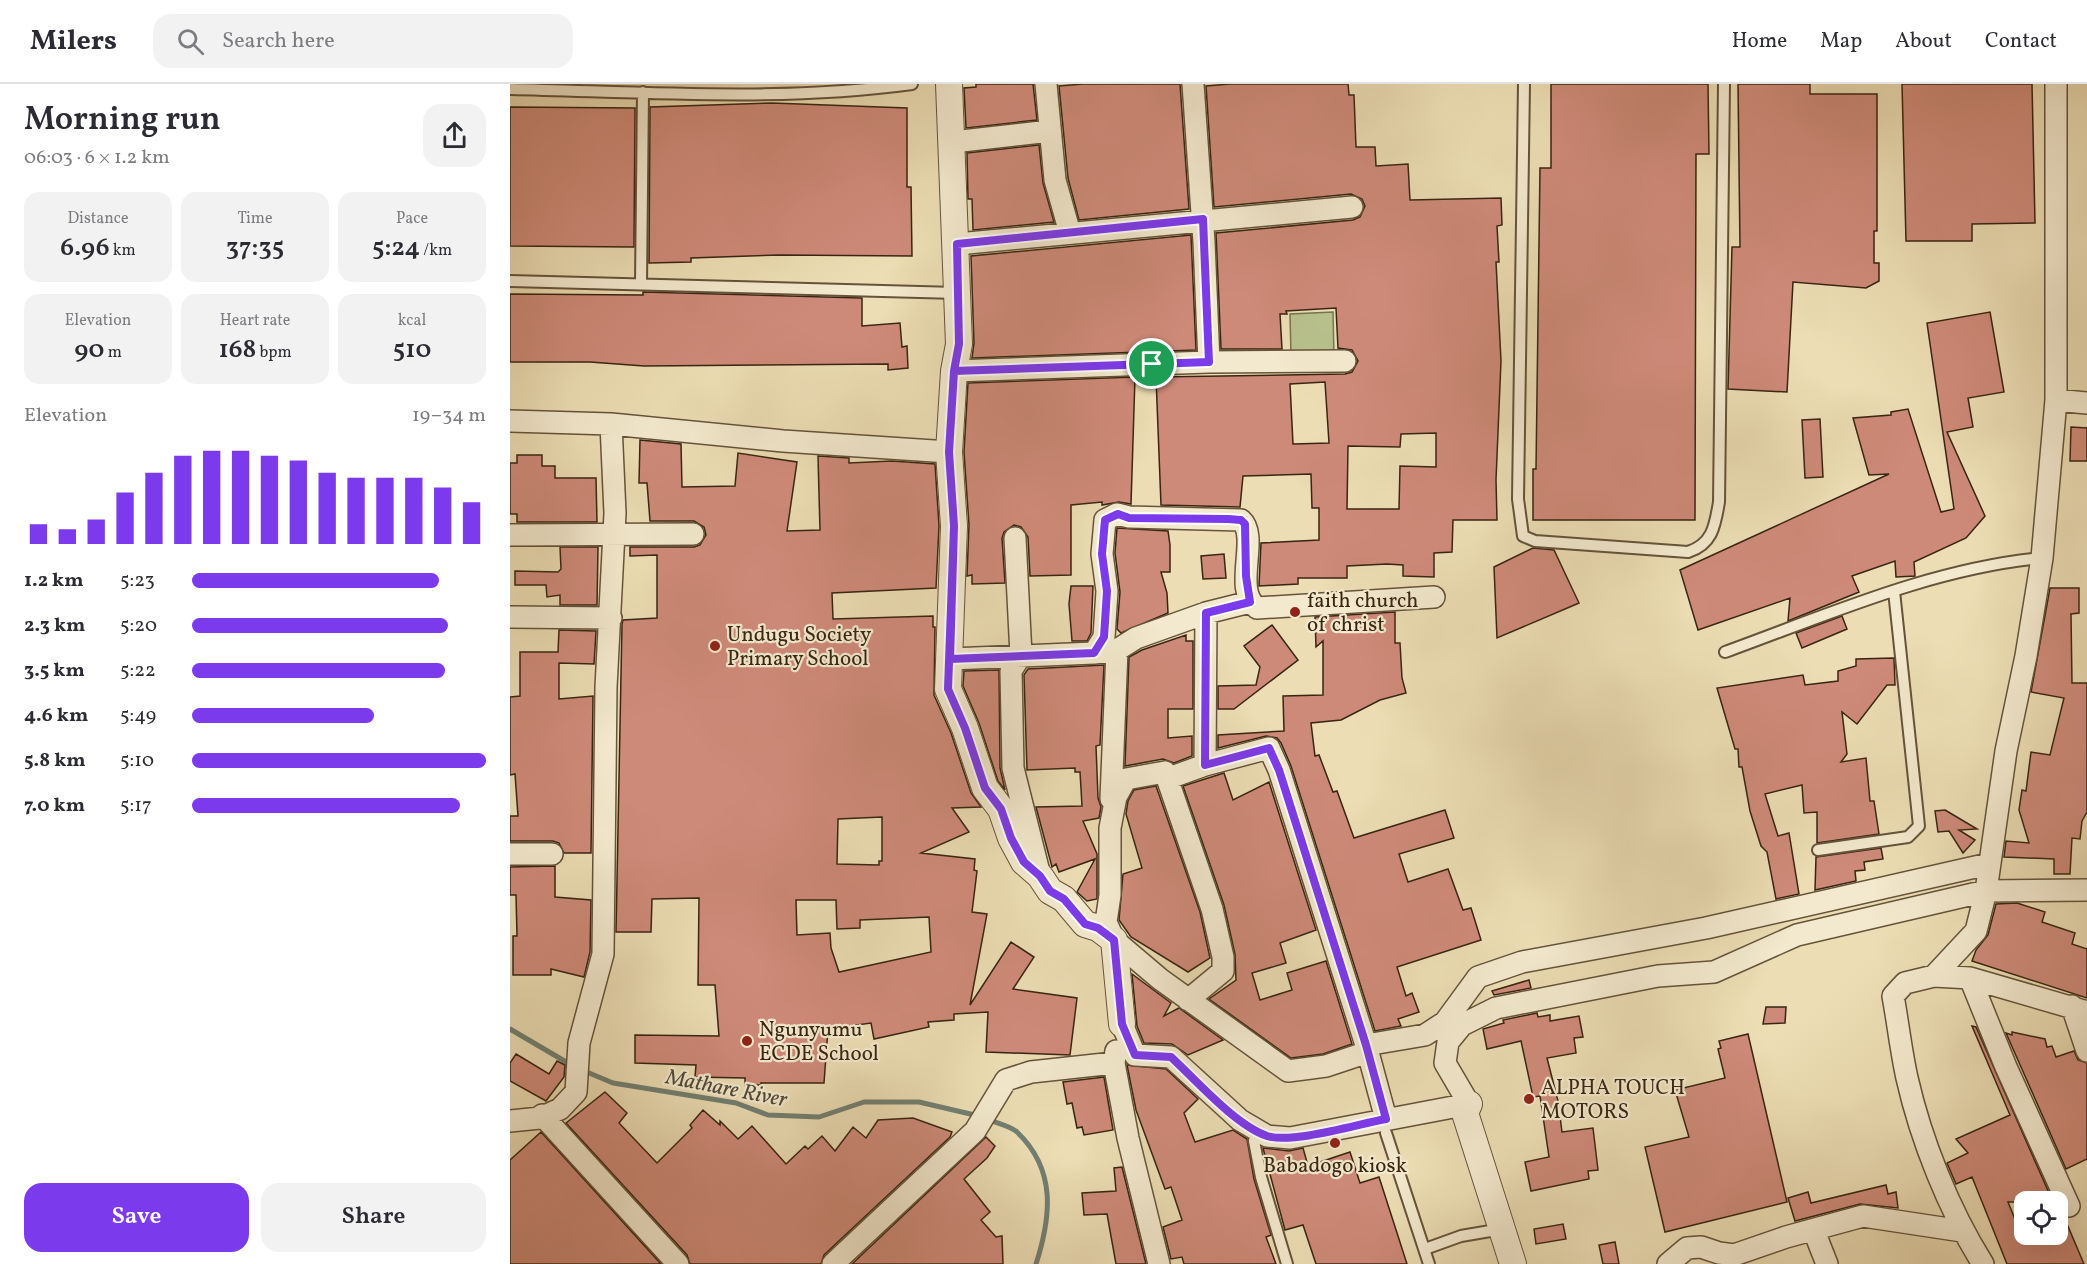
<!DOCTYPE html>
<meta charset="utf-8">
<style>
:root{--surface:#fff;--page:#f2f2f3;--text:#2b2b33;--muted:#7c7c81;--line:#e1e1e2;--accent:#7c3aed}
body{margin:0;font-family:Vollkorn,serif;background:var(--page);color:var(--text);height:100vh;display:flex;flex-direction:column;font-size:22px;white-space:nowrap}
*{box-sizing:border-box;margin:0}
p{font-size:20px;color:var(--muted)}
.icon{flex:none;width:33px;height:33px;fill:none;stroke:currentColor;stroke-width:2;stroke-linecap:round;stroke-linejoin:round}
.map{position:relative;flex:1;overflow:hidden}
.sheet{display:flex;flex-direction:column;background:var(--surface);width:510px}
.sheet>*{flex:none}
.controls{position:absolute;left:1504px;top:1107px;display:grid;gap:12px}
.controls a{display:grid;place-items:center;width:54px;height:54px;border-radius:12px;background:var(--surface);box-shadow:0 6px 24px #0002;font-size:30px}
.pin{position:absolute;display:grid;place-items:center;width:51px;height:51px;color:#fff;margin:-26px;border:3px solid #fff;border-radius:50%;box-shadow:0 2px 6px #0007}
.round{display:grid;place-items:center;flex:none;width:63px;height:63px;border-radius:18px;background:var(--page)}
.summary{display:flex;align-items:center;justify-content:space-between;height:102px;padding:0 24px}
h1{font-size:33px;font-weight:600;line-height:45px}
.stats{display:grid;grid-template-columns:repeat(3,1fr);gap:9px;height:102px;padding:6px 24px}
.stats div{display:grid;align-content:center;border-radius:15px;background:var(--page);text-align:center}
.stats b{font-size:26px;font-weight:600}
.stats small{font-size:16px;font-weight:400}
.stats p{font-size:16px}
.chart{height:168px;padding:12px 24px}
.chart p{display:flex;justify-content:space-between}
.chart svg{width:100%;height:108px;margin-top:6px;stroke:var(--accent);stroke-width:6}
.cta{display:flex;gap:12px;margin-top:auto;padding:12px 24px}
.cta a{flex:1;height:69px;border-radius:18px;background:var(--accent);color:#fff;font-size:24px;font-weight:600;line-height:69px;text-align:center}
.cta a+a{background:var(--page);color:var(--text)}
ul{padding:0 24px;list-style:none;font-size:20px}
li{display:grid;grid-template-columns:96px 72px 1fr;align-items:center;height:45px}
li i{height:15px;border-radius:8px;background:var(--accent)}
header{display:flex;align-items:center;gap:36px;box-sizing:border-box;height:84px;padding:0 30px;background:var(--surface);border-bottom:2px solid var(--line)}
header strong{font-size:28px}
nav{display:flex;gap:33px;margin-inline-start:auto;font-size:21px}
.search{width:420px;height:54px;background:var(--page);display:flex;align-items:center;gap:15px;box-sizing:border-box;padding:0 21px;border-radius:18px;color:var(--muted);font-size:22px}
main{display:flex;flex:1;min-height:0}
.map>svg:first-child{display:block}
</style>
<header>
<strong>Milers</strong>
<div class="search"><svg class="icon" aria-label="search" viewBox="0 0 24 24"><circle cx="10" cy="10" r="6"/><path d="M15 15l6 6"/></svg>Search here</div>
<nav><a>Home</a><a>Map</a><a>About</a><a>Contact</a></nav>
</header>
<main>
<section class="sheet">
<div class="summary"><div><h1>Morning run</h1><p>06:03 · 6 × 1.2 km</p></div><a class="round"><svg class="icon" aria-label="share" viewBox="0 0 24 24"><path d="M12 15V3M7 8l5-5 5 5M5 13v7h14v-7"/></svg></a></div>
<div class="stats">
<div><p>Distance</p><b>6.96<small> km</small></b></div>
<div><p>Time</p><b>37:35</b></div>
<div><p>Pace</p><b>5:24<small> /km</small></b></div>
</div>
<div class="stats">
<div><p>Elevation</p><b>90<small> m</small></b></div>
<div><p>Heart rate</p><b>168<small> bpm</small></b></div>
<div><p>kcal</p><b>510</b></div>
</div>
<div class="chart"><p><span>Elevation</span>19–34 m</p>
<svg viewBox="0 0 160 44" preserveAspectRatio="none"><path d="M5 44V36M15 44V38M25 44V34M35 44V23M45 44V15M55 44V8M65 44V6M75 44V6M85 44V8M95 44V10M105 44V15M115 44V17M125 44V17M135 44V17M145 44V21M155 44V27"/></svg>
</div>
<ul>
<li><b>1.2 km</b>5:23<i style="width:84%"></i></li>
<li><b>2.3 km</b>5:20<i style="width:87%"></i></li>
<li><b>3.5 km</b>5:22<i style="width:86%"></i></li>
<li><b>4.6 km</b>5:49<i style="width:62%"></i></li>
<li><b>5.8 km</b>5:10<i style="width:100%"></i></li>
<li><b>7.0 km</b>5:17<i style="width:91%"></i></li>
</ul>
<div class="cta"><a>Save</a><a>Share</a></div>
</section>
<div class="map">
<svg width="1577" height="1180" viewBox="0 0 1577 1180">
<rect width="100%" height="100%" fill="#ecddb4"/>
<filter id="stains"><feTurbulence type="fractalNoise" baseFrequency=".00333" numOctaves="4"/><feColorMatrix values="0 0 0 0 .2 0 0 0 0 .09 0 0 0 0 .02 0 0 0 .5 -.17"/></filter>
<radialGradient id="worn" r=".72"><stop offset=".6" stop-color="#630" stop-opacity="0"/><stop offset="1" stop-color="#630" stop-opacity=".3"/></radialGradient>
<path fill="#b8c18d" stroke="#787350" stroke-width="1.5" d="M823 228 824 272H781L780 230Z"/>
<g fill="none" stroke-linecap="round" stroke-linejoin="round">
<path stroke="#727f71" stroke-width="5" d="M0 945 63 982
M72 986 103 999 226 1019 258 1031 309 1033 354 1018H409L469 1032
M477 1035C486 1039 501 1042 507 1048 547 1086 541 1133 526 1180"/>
</g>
<path fill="#ce8a79" stroke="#382512" stroke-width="1.5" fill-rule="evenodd" d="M466 0H523L527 36 456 44 454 4 466 3Z
M573 0H670L679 125 569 136 558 94 549 2Z
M720 0H838L839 11H844L846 63H865L866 82 898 80 900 116 991 114 992 141 987 142 989 178H986L991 277 986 396 987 436H943L942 468 924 469V493L893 492V481L877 480 837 482V494H788V500L749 502 751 459 809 456V424H802L801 390 733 392 730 423 651 421 646 293 835 290 842 288 848 277 842 266 828 264 826 224 776 227 777 230H770L772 265H711L706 149 843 136 850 133 855 122 852 115 841 110 704 123 696 2ZM815 298 819 359 783 360 780 300ZM926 349V383L890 382 889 425H837L838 362 890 363 891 350Z
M1041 0H1198L1199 70H1186L1185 436H1023V385H1026L1030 84H1041Z
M1228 0H1300V10H1367V147H1364V179H1369V197L1356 204 1283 198 1277 308 1218 305 1222 163H1230Z
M1392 0H1522L1525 139 1462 140V157H1396Z
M262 19 397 24V103H401L402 172 270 171 181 174V178L139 179 140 23Z
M0 23 125 24 124 163 0 162Z
M529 61 533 99 544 138 463 146 462 115H458L457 69Z
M681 151 686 266 462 274 464 259 461 172Z
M133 208 352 214V242L390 239 392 263 397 262 398 284 378 286V280L134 282 80 278H0V210L133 211Z
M1480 228 1494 308 1458 314 1463 343 1437 348 1475 432 1456 454 1404 478 1405 492 1386 493 1385 477 1342 492 1349 508 1278 537 1280 514 1188 546 1170 486 1379 390 1359 391 1343 334 1381 331V328L1398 325 1431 428 1444 425 1417 239Z
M625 293 621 420 609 418 592 421V418L561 421V491L520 492 518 453 511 443 504 441 494 448 492 454 495 499 462 500V491L457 492 459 441 454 368 458 299Z
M1310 335 1313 393 1295 394 1292 336Z
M1561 343 1577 344V377H1560Z
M130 356 171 360 172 403 225 402 228 369 287 378 277 447 310 446 308 372 339 374V379L382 377 425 380 429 442 426 504 322 509 323 535 423 532V543H425L424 611 441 649 461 709 471 723 442 724 459 748 411 769 465 775 464 786 467 787 462 828 477 830 460 921 501 858 524 873 503 905 567 914 560 971 476 968 478 928 444 930V936L418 938 419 943 364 955 361 939 318 945 314 999H251V1001H235V994L185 993 186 981 125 979V951L209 952 205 901H188L189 814 142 815 141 848H106L112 540 113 536 147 534V471L120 472V463H184L190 461 196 451 194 443 184 437H140L137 399H129ZM372 733V777H369V781L327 780 328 735ZM286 816H326L327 845 350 844V836L419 833 421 868 329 888 321 864 320 849 287 851Z
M7 371H32V382H45V394H86L87 438H7V430H0V379H7Z
M607 444 658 447 660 461V488H651L657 509 658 529 611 549 607 545 610 508 605 469Z
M50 463H88L87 521H50V511L37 513 36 501H5V487L48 488 51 485Z
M1023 464 1044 466 1069 519 987 554 984 483Z
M714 470 716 494 693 495 691 472Z
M561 502H583L581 549 577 557H562L559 520Z
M1540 504H1569V529L1561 530 1562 599H1577V728L1572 737 1570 755 1562 754 1560 790H1544V775L1494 773 1496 757 1519 759 1509 726 1512 706 1516 707 1521 668 1540 671 1554 614 1521 608Z
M885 528V559H890L892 594 896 609 870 616 831 636 801 639 805 672 809 671 823 708 827 707 844 754 935 726 944 754 889 770 898 798 938 785 953 826 961 824 971 856 887 883 896 912 902 909 909 928 888 935 891 942 865 947 781 682 771 659 767 654 756 652 708 664V651L774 647 773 612 813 611V557L806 563 805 533Z
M1332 532 1337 545 1292 564 1286 549Z
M762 541 788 576 724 625H708V602L746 601 750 583 734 562Z
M49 546 86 547 84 580 49 579V615L83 612 81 769H54L49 759 43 757H0V732H8L5 690 0 691V613L10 612V568H48Z
M676 551V557H683V625H658V654L682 652V672L664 679 653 675 615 682 619 573 632 566Z
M1384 574 1385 601H1377L1347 640 1332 628 1337 670 1331 678 1356 674 1360 717H1364L1369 750 1307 759V728L1294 729 1292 701 1255 710 1268 752 1279 749 1289 810 1266 815 1257 768 1251 762 1240 727 1232 683H1229L1228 665H1225L1207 604 1293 591 1295 601 1328 597V587L1346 582V575Z
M594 581 590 661 586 662 588 714 591 723 589 734 573 737 587 770V815L577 817 567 808 585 775 549 788 546 780 542 783 526 723 572 722 570 688H565V684L517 686 514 591 518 585Z
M454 587 489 586 490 684 495 706 488 697 469 639 453 602Z
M714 689 723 716 759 698 806 846 770 859 776 879 742 889 750 916 782 906 777 889 816 877 842 960 813 970 781 974 699 915 726 896 725 870 714 821 673 702Z
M646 702 690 828 700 874 678 888 621 853 609 836 613 790 632 784 616 730 618 717 624 706Z
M1435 726 1467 745 1449 746 1465 756 1453 769 1439 747 1428 748 1425 727Z
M1371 764 1373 775 1354 778 1355 786 1345 787 1346 797 1305 806 1306 773Z
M45 782V813L81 816 80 868 74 893 41 885V891H3V852H7L6 811H0V783Z
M1507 819 1535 828 1532 838 1565 849 1562 860 1577 865V914L1462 877 1466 866 1478 851 1486 820Z
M622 890 661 919 654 932 669 924 713 956 678 971 662 960 634 959 627 942Z
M1019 896 1021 904 984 911 982 907Z
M1256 923H1276L1275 939 1253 940Z
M1027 929 1028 933 1040 931V937L1069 932 1073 953 1064 954 1066 969 1037 974 1048 1017 1052 1048 1083 1044 1088 1086 1078 1087 1079 1095 1021 1107 1015 1078 1039 1073 1030 1012 1023 1013 1011 957 977 965 973 945 994 939 993 936Z
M1462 942 1466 943 1543 1118H1498L1511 1150H1548V1128L1554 1133 1574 1180H1497L1462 1093 1446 1100 1437 1079 1458 1069 1446 1055 1500 1031Z
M1502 948 1535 955 1537 963 1542 962 1546 973 1564 967 1568 976 1577 979V1075L1556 1085 1496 949 1502 951Z
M1238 950 1277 1118 1155 1148 1135 1063 1179 1053 1165 1006 1215 994 1208 965 1211 964 1209 957Z
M6 970 39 990 47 977 55 981 54 993 36 1017 0 997V979Z
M617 981 656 985 688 1015 674 1029 685 1058 723 1046 737 1055 744 1095 761 1151 756 1153 766 1180H674L672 1173 661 1175 653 1143 672 1136 661 1103 655 1105 626 1026Z
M594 993 603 1046 574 1051 572 1043 567 1044 562 1019 557 1020 553 998Z
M95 1008 117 1029 109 1039 147 1079 182 1044 180 1041 193 1026 210 1041V1037L228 1055 242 1042 276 1080 295 1062 298 1065 312 1052 325 1067 343 1043 356 1054 368 1036 403 1034 442 1048 440 1053 314 1171 311 1180H180L177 1171 56 1039Z
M31 1048 151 1180H0V1076Z
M476 1053 485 1062 477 1074 454 1095 480 1128 471 1136 486 1153 492 1152 493 1180H342Z
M753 1064 779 1067 793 1064 798 1082 840 1068 850 1099 869 1093 897 1180H806L793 1141 775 1146Z
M612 1083 636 1180H606L597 1130 574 1131 572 1109 606 1107 604 1084Z
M1376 1101 1378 1110 1386 1108 1388 1124 1350 1120 1285 1137 1278 1114 1298 1108 1301 1119Z
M1053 1140 1056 1155 1026 1160 1024 1145Z
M1105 1158 1109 1180H1093L1089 1161Z"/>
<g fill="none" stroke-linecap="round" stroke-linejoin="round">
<g stroke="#65533a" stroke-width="14">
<path id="service" d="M1014 0 1008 415 1013 452 1025 457 1178 468C1203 460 1205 441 1209 418L1214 0
M0 5C134 8 270 18 402 0
M0 197 447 209
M131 200 133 8
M1215 568C1317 531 1423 484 1532 474
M1308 766 1398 753 1409 742 1384 507
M876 1049 919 1180
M757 1052 744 1057 751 1093 777 1180
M915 1165 951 1152 992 1145"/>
</g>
<g stroke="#65533a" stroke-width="24">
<path id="minor" d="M536 0 545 96 560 149
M683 0 694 158 699 278
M443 58 540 47
M447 160 842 123
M444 287 699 278 835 277
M1546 316 1577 319
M0 337 101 340
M0 451 183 450
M505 454 511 571 501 587 503 684 530 792
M0 533 101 534
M584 569 594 553 597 507 592 470 595 436 607 430 619 433 731 436C750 453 722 506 747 524L924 513
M440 575 584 569 607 566 626 554 696 529 740 518
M695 681 696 529
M655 688 702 825 713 873V887L678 916
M601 715 607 566
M0 770H42
M1424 892 1466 847 1476 807 1496 667 1516 572 1532 474 1546 316V0
M1460 894 1496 983 1559 1122
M1562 922 1577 967
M612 940 625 971 661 973 730 1036 757 1052 780 1054 959 1020 935 979 938 958 952 941 986 924 1148 892 1204 888 1287 851 1476 807 1577 806
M856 961 915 951 935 938 968 893 1012 878 1196 844 1474 781
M606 967 604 979 618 1054 649 1180
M858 968 816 982 778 987 650 895 604 856 596 838 600 811V744L606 713 616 695 655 688 659 694 695 681 759 664 769 686 856 961 876 1035
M32 1031 168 1180
M0 1037 30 1034 50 1025 66 1008 69 959 93 870 96 603 105 429 101 340 273 357 439 368
M1304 1147 1317 1180
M323 1180 465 1047 496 996 521 988 604 979
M1158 1180 1177 1164 1191 1163 1209 1169 1224 1171 1276 1153 1353 1132 1452 1147
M1473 1180C1439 1126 1411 1056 1397 994 1391 967 1388 939 1383 912L1395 899 1424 892 1460 894 1577 928"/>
</g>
<g stroke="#65533a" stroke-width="28">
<path id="tertiary" d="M439 0 449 260 444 287 439 368 444 442 438 605 455 644 475 704 491 725 501 754 514 778 530 792 540 807 554 815 575 840 588 844 604 856 612 940
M959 1020 955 1029 1003 1180"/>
</g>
<use href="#service" stroke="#f3e9ce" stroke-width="10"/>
<use href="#minor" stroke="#f3e9ce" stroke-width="21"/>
<use href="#tertiary" stroke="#f3e9ce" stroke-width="26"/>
</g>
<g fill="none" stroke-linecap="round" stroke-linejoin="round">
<g stroke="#fff" stroke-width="12">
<path id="route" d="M642 280 444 287 439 368 444 442 438 605 455 644 475 704 491 725 501 754 514 778 530 792 540 807 554 815 575 840 588 844 604 856 612 940 625 971 661 973C686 996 725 1041 757 1052 783 1060 848 1040 876 1035L856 961 769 686 759 664 695 681 696 529 740 518 736 492 735 440 731 436 718 435 619 434 608 430 595 436 592 470 597 507 594 553 584 569 440 575 444 442 439 368 444 287 449 260 447 160 693 135 699 278 642 280"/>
</g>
<use href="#route" stroke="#7c3aed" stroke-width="8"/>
</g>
<g fill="#8f2418" stroke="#f3e9ce" stroke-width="2">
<circle cx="785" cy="528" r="6"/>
<circle cx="205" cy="562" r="6"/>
<circle cx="237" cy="957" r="6"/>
<circle cx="1019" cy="1015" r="6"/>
<circle cx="825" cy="1059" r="6"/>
</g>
<g text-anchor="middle" stroke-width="4.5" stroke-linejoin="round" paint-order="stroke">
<g font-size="21" fill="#382512" stroke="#f3e9ce" text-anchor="start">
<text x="797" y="523">faith church<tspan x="797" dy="24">of christ</tspan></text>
<text x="217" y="557">Undugu Society<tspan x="217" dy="24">Primary School</tspan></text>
<text x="249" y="952">Ngunyumu<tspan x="249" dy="24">ECDE School</tspan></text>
<text x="1031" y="1010">ALPHA TOUCH<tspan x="1031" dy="24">MOTORS</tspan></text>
<text x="825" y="1088" text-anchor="middle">Babadogo kiosk</text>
</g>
<g font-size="22" font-style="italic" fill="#504a3a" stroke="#f3e9ce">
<text transform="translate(217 1003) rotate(11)" y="8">Mathare River</text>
</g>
</g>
<rect width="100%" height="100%" filter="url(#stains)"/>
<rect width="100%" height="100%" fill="url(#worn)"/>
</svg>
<div class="controls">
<a><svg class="icon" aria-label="locate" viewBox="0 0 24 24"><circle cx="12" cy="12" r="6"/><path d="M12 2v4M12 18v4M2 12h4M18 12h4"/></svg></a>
</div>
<div class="pin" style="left:642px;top:280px;background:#1e9e55"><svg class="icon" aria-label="arrive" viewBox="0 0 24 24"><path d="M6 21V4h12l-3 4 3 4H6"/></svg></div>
</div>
</main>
